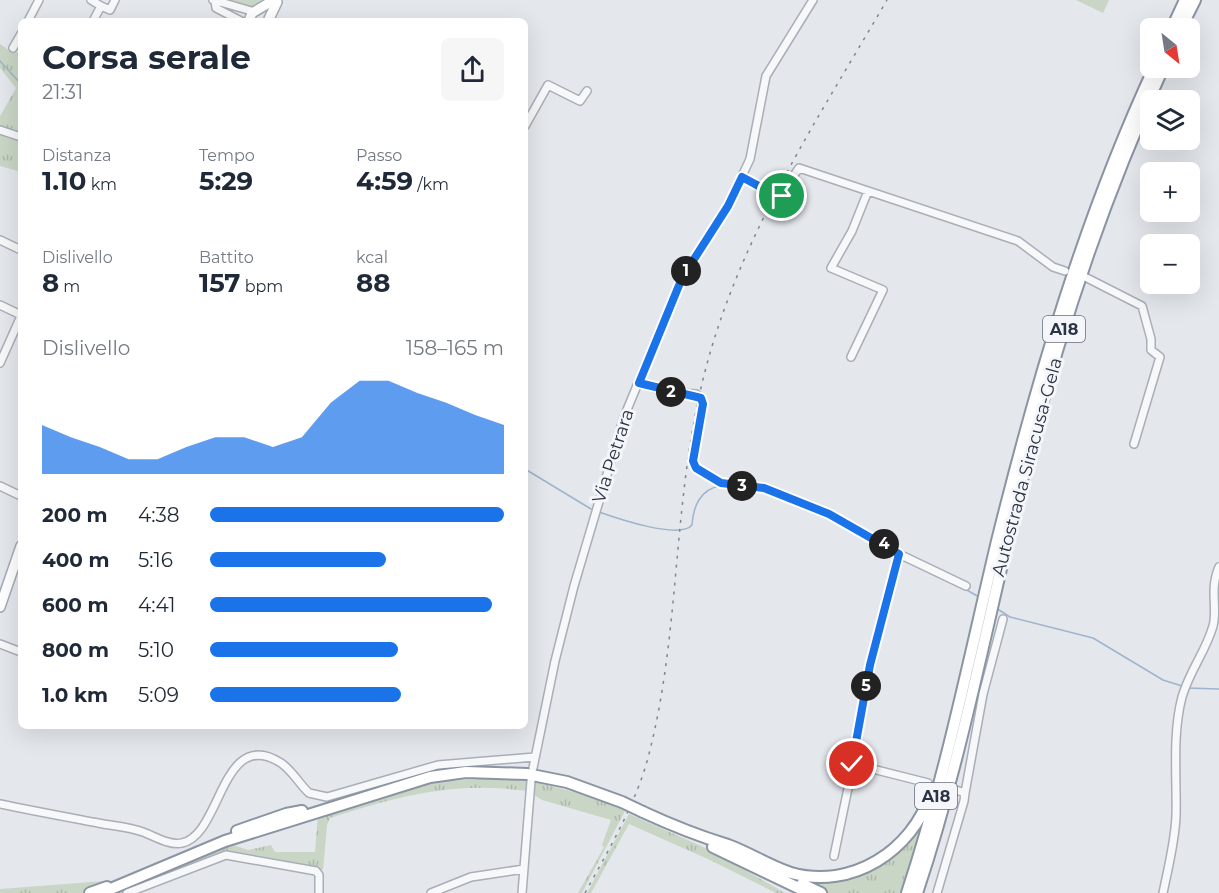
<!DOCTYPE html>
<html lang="it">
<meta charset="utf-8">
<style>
:root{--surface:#fff;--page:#f6f6f7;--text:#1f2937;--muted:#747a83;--accent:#1a73e8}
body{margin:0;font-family:Montserrat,sans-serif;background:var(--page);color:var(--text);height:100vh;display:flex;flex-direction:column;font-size:22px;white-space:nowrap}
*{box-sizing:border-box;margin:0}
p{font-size:20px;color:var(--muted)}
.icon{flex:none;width:33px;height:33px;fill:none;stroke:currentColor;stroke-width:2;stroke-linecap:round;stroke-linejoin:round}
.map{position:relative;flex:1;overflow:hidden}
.drawer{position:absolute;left:18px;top:18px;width:510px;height:711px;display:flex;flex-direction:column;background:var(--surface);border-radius:9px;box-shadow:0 6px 24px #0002}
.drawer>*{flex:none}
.needle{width:39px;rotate:150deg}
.fabs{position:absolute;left:1140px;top:18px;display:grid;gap:12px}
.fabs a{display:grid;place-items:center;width:60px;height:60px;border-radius:9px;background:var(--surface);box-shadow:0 6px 24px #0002;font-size:30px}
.pin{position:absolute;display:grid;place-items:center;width:51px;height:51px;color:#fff;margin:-26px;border:3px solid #fff;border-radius:50%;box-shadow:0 2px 6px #0007}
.km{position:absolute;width:30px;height:30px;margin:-15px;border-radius:50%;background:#222;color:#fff;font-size:16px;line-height:30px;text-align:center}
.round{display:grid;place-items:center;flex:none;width:63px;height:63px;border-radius:9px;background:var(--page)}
.summary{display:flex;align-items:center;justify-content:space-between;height:102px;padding:0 24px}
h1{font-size:33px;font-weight:700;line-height:45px}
.stats{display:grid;grid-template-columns:repeat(3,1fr);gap:9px;height:102px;padding:6px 24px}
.stats div{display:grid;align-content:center}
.stats b{font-size:26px;font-weight:700}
.stats small{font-size:16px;font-weight:400}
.stats p{font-size:16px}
.chart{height:168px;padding:12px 24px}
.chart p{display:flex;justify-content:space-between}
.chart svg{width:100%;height:108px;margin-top:6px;fill:var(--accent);opacity:.7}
ul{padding:0 24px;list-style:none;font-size:20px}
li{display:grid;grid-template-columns:96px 72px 1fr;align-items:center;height:45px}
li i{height:15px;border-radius:8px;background:var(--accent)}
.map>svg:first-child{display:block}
</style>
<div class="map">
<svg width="1219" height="893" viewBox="0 0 1219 893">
<defs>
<pattern id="grass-tufts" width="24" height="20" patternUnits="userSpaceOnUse" patternTransform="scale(1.5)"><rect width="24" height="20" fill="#c9d6c5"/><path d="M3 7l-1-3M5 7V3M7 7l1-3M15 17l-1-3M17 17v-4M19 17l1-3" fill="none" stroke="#adb8ab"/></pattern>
</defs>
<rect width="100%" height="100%" fill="#e4e7ec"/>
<path fill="url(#grass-tufts)" d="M0 44 10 51 21 53V135L0 129V116L16 88 0 68Z
M0 133 21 140V172L0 166Z
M493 778 529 781 527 791C455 781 399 796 330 818L327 825 323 870 221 853 124 893H109L230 844 248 850 271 845 275 852H315L318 814 437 782Z
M535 782 594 797 625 811 582 893H578L604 847 602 845 611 820 542 800 533 794Z
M629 814 710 850 785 893H776L710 860 629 824 591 893H587Z
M924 819 900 893H827L798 880 854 876Z
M104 881V885L82 893H0V889Z"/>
<path fill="#c9d6c5" d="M226 0H271L253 9Z
M1076 0H1109L1103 13Z"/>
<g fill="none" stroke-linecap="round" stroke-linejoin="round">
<path stroke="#9fb4cc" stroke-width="1.5" d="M0 61 21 84
M525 469 591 509
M599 512C616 518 680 540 692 525 693 506 701 489 720 486
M900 558 931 573
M965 589 979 597
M996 608 1010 617 1093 638 1163 680 1182 686
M1187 688 1219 689"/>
<g stroke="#a9aeb7" stroke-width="10">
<path id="minor" d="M91 0 101 6
M213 0 255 12
M215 1 216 8 241 21
M28 21 39 0
M93 21 101 6 110 10 115 0
M13 48 21 34
M525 126 548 85 580 101 587 91
M0 130 21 137
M743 177 779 197 799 168 1018 241 1053 267 1065 271
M0 240 21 250
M1087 278 1142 306 1151 339V350L1160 357 1134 444
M0 305 21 315
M851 357 883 290 831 268 852 231 868 191
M0 363 21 316
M639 383 671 393 696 394 701 398 703 404 693 461 696 468 721 483 764 488 829 514 899 554 966 586
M0 486 21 496
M899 554 870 665 853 764 928 783
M0 644 21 652
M533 768 555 661 574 586 624 417 682 277 728 206 750 159 766 76 813 0
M965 793 983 694 1003 619
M0 804C33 811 66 817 98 823 113 826 129 827 143 832 154 836 170 846 182 843 222 835 221 725 281 763 293 771 299 784 309 793L327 797 438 765 535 757
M834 856 853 764
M127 893 226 855 316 871 319 875V893
M431 893 471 877 524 869
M522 893 531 781
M937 893 964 801 965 793 956 790
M1163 893C1168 868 1175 842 1176 816 1177 777 1172 735 1182 697 1190 670 1206 651 1213 626 1218 608 1209 590 1219 567"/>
</g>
<g stroke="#a3abb8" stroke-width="12">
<path id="major" d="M249 21 252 13 274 0
M268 21 277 2
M0 607 21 546"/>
</g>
<g stroke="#8b94a3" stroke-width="14">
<path id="highway" d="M1172 28 1185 0
M1181 28 1195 0
M643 812C671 825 699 836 728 845 750 853 769 866 791 873 852 890 912 851 931 793
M237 831 286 814 302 811
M713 847 809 893
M802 884 821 893
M90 893 107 887
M101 893 225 841 430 777 466 772 527 774 567 782 622 802
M907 893C945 778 969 659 997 541 1037 380 1084 219 1154 68
M917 893C965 750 991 599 1029 453 1062 321 1107 191 1163 68"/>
</g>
<use href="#minor" stroke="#f7f8fa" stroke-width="7"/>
<use href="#major" stroke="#fff" stroke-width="9"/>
<use href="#highway" stroke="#fff" stroke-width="10"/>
<path stroke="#7d8696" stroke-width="1.5" stroke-dasharray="3 6" stroke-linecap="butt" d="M585 893C609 849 637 802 649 754 679 637 673 515 699 397 730 251 813 127 887 0"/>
<g stroke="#8b94a3" stroke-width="14" stroke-linecap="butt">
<path id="highway-bridge" d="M622 802 643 812"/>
</g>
<use href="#highway-bridge" stroke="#fff" stroke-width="10"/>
</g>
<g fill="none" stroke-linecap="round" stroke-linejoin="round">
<g stroke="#fff" stroke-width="12">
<path id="route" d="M782 196 779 197 742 177 728 206 682 278 639 383 701 398 703 404 693 461 696 468 721 483 764 488 829 514 899 554 870 665 852 764"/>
</g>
<use href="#route" stroke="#1a73e8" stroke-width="8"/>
</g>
<g text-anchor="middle" stroke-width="6" stroke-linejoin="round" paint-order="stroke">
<g fill="#f4f6f9" stroke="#676e7b" stroke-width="1.5">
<rect x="1043" y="316" width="42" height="26" rx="4.5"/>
<rect x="915" y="783" width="42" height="26" rx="4.5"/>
</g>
<g font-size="16" font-weight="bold" fill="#2b3445">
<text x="1064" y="335">A18</text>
<text x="936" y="802">A18</text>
</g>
<g font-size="18" fill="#2b3445" stroke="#f4f6f9">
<text transform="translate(613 456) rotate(-72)" y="6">Via Petrara</text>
<text transform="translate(1027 467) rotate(-75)" y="6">Autostrada Siracusa-Gela</text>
</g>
</g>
</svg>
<div class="fabs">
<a><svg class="needle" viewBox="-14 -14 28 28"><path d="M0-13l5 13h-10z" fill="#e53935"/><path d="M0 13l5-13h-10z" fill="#747a83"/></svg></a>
<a><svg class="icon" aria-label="layers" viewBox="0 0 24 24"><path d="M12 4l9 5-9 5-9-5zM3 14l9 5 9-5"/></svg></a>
<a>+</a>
<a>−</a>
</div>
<div class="pin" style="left:782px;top:196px;background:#1e9e55"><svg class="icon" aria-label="arrive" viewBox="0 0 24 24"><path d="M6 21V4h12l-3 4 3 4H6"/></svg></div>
<div class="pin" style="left:852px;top:764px;background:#d93025"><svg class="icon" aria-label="check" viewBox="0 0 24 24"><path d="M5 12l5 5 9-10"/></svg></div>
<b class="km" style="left:686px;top:271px">1</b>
<b class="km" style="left:671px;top:392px">2</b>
<b class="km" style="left:742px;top:486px">3</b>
<b class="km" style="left:884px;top:544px">4</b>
<b class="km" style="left:866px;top:686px">5</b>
<section class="drawer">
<div class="summary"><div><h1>Corsa serale</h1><p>21:31</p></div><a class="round"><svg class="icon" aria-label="share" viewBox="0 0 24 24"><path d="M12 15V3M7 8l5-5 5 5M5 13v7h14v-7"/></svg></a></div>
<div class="stats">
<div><p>Distanza</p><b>1.10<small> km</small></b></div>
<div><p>Tempo</p><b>5:29</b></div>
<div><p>Passo</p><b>4:59<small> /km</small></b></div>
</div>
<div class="stats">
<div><p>Dislivello</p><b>8<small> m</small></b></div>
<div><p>Battito</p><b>157<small> bpm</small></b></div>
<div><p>kcal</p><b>88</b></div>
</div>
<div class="chart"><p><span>Dislivello</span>158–165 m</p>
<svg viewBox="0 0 160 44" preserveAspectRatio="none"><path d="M0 44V24L10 29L20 33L30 38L40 38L50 33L60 29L70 29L80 33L90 29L100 15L110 6L120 6L130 11L140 15L150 20L160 24V44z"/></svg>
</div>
<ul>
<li><b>200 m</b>4:38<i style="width:100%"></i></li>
<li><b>400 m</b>5:16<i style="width:60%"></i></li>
<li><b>600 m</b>4:41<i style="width:96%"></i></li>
<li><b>800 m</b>5:10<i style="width:64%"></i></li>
<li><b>1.0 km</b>5:09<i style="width:65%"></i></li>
</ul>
</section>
</div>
